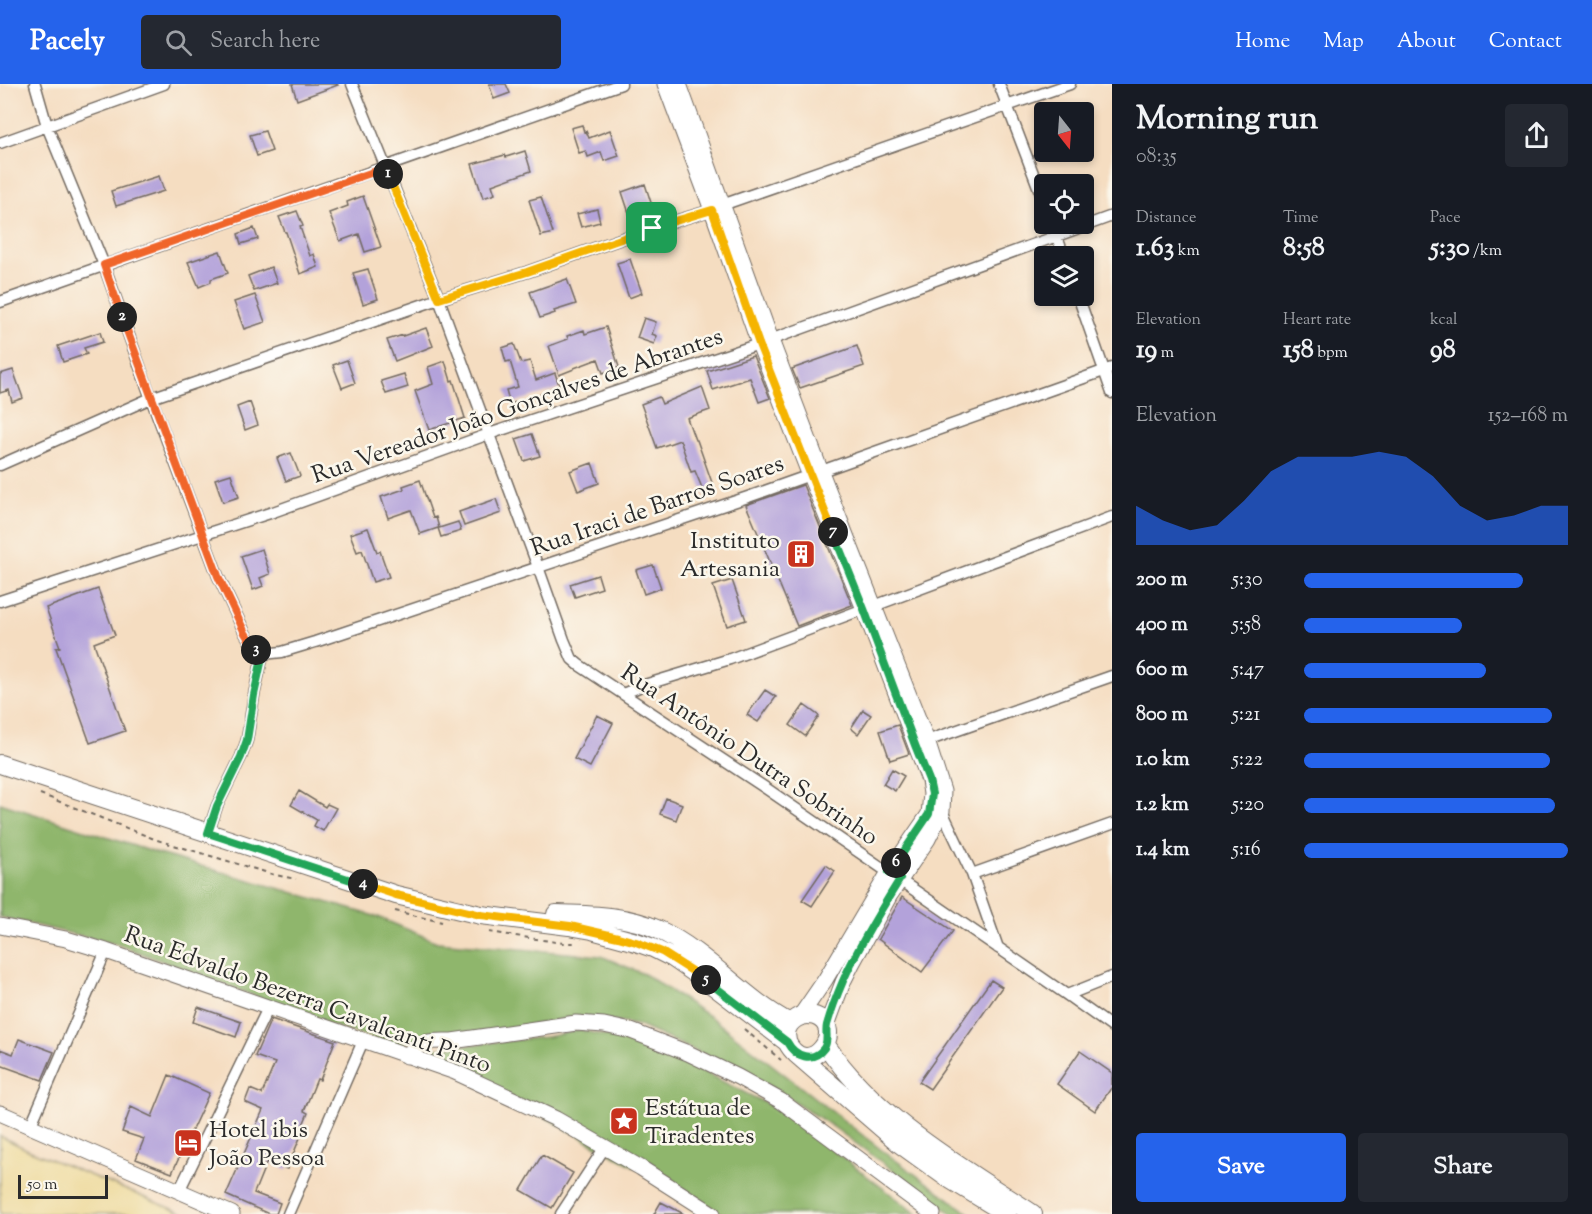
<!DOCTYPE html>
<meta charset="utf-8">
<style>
:root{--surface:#171b24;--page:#242831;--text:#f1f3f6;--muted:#9ea1a6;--accent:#2563eb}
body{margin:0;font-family:"Sorts Mill Goudy",serif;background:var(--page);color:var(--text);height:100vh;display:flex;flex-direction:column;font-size:22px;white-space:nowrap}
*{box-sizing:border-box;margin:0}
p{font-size:20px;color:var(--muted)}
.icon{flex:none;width:33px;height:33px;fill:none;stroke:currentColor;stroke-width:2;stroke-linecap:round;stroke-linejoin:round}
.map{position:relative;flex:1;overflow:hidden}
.drawer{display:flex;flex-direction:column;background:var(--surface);width:480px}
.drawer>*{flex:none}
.needle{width:39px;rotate:163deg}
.fabs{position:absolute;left:1034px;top:18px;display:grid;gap:12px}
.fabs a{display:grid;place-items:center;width:60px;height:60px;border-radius:6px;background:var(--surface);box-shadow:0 3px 9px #0003;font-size:30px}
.scale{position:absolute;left:18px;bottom:15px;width:90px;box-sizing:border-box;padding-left:6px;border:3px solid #2b2b2b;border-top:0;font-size:16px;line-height:21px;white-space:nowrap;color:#2b2b2b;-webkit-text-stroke:4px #fbf7ec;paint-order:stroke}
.pin{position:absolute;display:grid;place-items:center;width:51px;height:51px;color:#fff;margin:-26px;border-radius:12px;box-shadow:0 3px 9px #0006}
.km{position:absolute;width:30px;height:30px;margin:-15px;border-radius:50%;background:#222;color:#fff;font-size:16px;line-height:30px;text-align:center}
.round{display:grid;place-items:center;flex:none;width:63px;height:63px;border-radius:6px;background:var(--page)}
.summary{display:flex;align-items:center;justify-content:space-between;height:102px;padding:0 24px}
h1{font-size:33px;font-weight:700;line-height:45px}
.metrics{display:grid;grid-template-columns:repeat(3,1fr);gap:9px;height:102px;padding:6px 24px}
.metrics div{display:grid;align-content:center}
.metrics b{font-size:26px;font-weight:700}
.metrics small{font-size:16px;font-weight:400}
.metrics p{font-size:16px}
.chart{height:168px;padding:12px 24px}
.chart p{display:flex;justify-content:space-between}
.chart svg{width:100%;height:108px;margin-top:6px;fill:var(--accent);opacity:.7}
.primary-button{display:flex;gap:12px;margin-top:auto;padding:12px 24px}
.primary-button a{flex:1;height:69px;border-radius:6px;background:var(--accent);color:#fff;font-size:24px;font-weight:700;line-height:69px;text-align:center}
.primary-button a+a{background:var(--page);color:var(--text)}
ul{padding:0 24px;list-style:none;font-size:20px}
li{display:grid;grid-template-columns:96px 72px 1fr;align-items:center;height:45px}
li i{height:15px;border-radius:8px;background:var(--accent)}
header{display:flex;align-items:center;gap:36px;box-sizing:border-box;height:84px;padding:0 30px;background:var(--accent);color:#fff}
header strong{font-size:28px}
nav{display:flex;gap:33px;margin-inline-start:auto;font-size:21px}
.search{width:420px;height:54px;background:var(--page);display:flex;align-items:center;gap:15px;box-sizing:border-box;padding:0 21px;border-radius:6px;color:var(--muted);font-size:22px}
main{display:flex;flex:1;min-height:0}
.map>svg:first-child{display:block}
</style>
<header>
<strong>Pacely</strong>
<div class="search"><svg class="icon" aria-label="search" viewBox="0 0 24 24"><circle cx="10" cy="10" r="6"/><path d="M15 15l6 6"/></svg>Search here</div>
<nav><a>Home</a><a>Map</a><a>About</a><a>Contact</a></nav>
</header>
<main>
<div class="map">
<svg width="1112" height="1130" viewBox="0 0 1112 1130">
<rect width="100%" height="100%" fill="#fbf7ec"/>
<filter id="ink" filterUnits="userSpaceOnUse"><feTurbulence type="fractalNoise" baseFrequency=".0167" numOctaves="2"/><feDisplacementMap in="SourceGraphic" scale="12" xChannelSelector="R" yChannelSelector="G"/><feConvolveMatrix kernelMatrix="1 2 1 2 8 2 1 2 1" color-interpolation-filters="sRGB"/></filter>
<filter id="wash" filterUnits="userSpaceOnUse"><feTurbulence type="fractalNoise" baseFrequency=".008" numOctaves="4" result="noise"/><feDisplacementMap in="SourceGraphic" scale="24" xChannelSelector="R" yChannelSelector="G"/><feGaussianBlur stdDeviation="1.35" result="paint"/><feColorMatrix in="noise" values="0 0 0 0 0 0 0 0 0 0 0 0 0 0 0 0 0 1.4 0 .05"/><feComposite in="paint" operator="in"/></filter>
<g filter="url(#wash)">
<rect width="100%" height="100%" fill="#f5ddc1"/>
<path fill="#8fb66c" stroke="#5d704c" stroke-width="1.5" d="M0 719 159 770 378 833 437 858 601 872 646 891 712 934 883 1067 970 1130H953L832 1042 794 1017 744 988 637 941 578 932 518 944 393 960 339 944 117 860 0 833Z
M580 946 634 958 698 985 769 1021 801 1042 917 1130H720L449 980 418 966 547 953Z"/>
<path fill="#eeda9e" stroke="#8c8264" stroke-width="1.5" d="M0 1052 28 1066 185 1130H0Z"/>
<g id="blocks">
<path fill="#b3a2da" d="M292 0H337L338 1 297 16Z
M489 0H506L510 9 494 15Z
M582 41 584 48 586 47 589 54 610 46 619 72 604 77 601 68 588 73 586 67 579 69 571 44Z
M265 47 272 67 257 72 250 51Z
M525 67 531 87 492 101 495 110 483 114 472 80 505 71 506 73Z
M159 92 164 107 116 122 111 107Z
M645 100 654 128 631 135 622 108Z
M363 112 381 163 365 168 359 150 340 157 329 129 348 122 347 118Z
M541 113 553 149 541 152 529 116Z
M597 125 600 138 581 143 577 130Z
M297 127 303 142 300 143 310 172 314 170 318 183 300 190 286 148H285L279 133Z
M254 144 258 155 241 160 238 150Z
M220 167 228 189 211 195V198L199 203 188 178Z
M630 175 642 209 629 214 617 179Z
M271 183 277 199 254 207 248 192Z
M368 185 378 215 363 220 353 189Z
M567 195 576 220 554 227 555 229 540 234 530 208Z
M255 211 265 238 244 245 234 218Z
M644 234 656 238 652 250 657 252 654 260 637 254Z
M606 243 619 283 603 289 598 275 574 284V285L559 291 549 262 568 255 567 252 584 246 585 250Z
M426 244 433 262 395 277 387 256 403 251V252Z
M100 248 103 258 84 264 87 270 63 278 58 262Z
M514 260 521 279 530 277 536 296 555 289 560 304 510 320 506 306 518 303 510 277 506 278 502 264Z
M857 262 864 282 800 304 792 285Z
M753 272 770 314 759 318 750 294 713 306 707 287Z
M347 276 355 299 342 304 333 281Z
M445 277 451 297 453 296 465 334 429 346 415 307 433 300 428 283Z
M13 286 23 314 12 318 9 306 0 309V290Z
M404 290 408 303 386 310 381 297Z
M702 303 710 326 687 334 695 356H697L715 407 705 411 695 387 691 388 680 356 657 364 641 320 659 313 662 320Z
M250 318 258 341 245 346 237 323Z
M532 350 540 372 524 377 516 355Z
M291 369 300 392 286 397 277 374Z
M592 379 599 399 578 407 570 387Z
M231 390 239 413 223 418 215 395Z
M420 396 433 434 436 433 439 444 458 438 461 447 441 453 438 444 420 450 411 426 388 434 381 413 404 405 403 402Z
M803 401 852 521 797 542 746 421Z
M496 415 501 429 464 442 459 428Z
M368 444 377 468 380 467 389 493 373 498 362 466 357 468 350 450Z
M262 465 270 490 260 494 263 502 253 506 241 472Z
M653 481 661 504 644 510 636 486Z
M598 491 602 504 575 513 570 500Z
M732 496 746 536 727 542 713 502Z
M98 505 115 551 94 559 125 647 90 659 56 564 60 563 46 524Z
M765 606 776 613 758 638 747 631Z
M804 621 819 632 805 652 790 641Z
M863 626 871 631 858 650 851 644Z
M597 631 613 639 590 683 574 675Z
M898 641 909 670 890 676 880 647Z
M892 685 904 692 895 707 883 700Z
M299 707 325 723 327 720 336 724 323 747 314 742 317 736 291 721Z
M666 714 682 720 676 736 660 730Z
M826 781 835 787 812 822 802 816Z
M902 813 953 847 922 888 878 855Z
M991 896 1002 903 930 1005 919 998Z
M198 923 241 938 236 953 193 938Z
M271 935 335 957 320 996 317 995 304 1027 308 1029 300 1048 302 1049 287 1085 267 1077 254 1109 280 1119 276 1130H269L226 1111 263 1026 245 1018 250 1005 262 1010 275 979 255 972Z
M19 955 54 968 42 996 0 981V965L13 970Z
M1080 967 1112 989V1003L1095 1027 1057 1000Z
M169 991 209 1009 172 1089 136 1075 144 1055 122 1048 131 1023 152 1033Z
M542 1071 573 1089 552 1124 521 1106Z
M661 1118 684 1130H654Z"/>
</g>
</g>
<g filter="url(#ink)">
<use href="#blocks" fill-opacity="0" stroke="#726960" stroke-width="1.5"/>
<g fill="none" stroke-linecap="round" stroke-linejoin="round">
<g stroke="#726960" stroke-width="13">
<path id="street" d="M35 0 47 42 104 181 151 314 218 492 245 549 254 564 263 570 282 568 315 558 748 413 1112 284
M352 0 439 215 538 483 564 556 572 575 579 581 767 705 1067 911 1112 943
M999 0 1044 118
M0 59 164 0
M722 121 1070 0
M1052 140 1064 172
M1078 212 1112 309
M0 218 621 0
M0 381 151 314 192 300 439 215 527 188 652 144 712 126
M0 517 273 428 489 350 759 260 1112 132
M874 522 1112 433
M623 610 641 602 730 575 864 525
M921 659 1112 592
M942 727 972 790 998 864
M208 749 217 722 241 673 247 656 254 611 263 570
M972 790 1112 740
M1067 911 1112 893
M30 1043 106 867
M179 1107 269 922
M288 1130 363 957
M561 1130 605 1063"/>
</g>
<g stroke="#726960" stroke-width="17">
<path id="secondary" d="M665 0 712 126 759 260 810 392 864 525 929 696 931 710 929 730 889 788 825 896 801 931
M679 0 771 256 821 388 927 657 943 707 942 727 928 755 890 811 852 880 843 898 826 944
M0 842 66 855 106 867 455 988 556 1035 641 1084 713 1130
M407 972C420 955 432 957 452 957L576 939 604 941 631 947 688 969 738 993 781 1017 933 1130
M0 1029 232 1130"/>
</g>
<g stroke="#726960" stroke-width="20">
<path id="primary" d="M0 680 396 811 481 831 569 842 592 846 636 858 653 864 673 874 715 903 787 958C808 999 849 944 815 932 802 928 788 936 786 949 786 952 787 955 787 958
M556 830C590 831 627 831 659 846 708 869 742 914 790 939
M826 961C874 1033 961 1083 1033 1130
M796 970 900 1060 943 1091 1007 1130"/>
</g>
<path stroke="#726960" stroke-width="2" stroke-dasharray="4.5 4.5" stroke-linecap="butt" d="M40 710 157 756 275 791 296 795
M395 827 442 838
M489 848 563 859H575
M744 945 781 976"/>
<use href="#street" stroke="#fff" stroke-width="10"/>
<use href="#secondary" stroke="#fff" stroke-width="15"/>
<use href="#primary" stroke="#fff" stroke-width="18"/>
</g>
</g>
<g fill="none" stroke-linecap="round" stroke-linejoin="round" filter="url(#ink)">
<g stroke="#fff" stroke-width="12">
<path id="split-1" d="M388 90 439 215 527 188 652 144"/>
</g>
<g stroke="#fff" stroke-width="12">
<path id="split-2" d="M122 233 104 181 385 84 388 90"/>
</g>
<g stroke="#fff" stroke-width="12">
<path id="split-3" d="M122 233 218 492 245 549 256 566"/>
</g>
<g stroke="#fff" stroke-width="12">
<path id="split-4" d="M256 566 263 570 254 611 247 656 241 673 217 722 208 749 363 800"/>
</g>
<g stroke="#fff" stroke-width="12">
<path id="split-5" d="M363 800 396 811 481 831 570 842 618 853 636 858 662 868 706 896"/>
</g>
<g stroke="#fff" stroke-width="12">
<path id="split-6" d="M706 896 787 958C795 973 813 979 824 964 829 956 825 949 827 941 831 927 837 911 843 897 858 863 880 827 900 795L889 788 896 779"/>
</g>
<g stroke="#fff" stroke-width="12">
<path id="split-7" d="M833 448 864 525 915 661 929 696 932 710 929 730 896 779"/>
</g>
<g stroke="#fff" stroke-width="12">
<path id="split-8" d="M652 144 712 126 759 260 833 448"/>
</g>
<use href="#split-1" stroke="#f5b400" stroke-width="8"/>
<use href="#split-2" stroke="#f0652b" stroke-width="8"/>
<use href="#split-3" stroke="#f0652b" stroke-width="8"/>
<use href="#split-4" stroke="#22a559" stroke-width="8"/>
<use href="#split-5" stroke="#f5b400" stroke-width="8"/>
<use href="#split-6" stroke="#22a559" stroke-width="8"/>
<use href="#split-7" stroke="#22a559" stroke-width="8"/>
<use href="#split-8" stroke="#f5b400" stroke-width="8"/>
</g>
<defs>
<g id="building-square" transform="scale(1.5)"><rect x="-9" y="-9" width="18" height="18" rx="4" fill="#c8321e" stroke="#fbf7ec"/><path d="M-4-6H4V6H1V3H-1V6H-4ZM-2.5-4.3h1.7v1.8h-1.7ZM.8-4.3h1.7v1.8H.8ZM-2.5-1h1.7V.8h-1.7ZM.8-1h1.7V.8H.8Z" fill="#fff"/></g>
<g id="sight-square" transform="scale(1.5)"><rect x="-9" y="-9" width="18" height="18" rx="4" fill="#c8321e" stroke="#fbf7ec"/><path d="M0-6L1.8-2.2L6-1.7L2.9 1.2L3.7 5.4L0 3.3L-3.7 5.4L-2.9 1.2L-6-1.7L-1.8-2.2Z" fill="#fff"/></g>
<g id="hotel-square" transform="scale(1.5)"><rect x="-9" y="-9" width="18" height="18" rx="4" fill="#c8321e" stroke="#fbf7ec"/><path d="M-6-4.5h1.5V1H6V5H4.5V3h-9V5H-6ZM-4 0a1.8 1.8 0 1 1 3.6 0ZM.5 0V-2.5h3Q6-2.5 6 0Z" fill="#fff"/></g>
</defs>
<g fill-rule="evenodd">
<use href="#building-square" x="801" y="470"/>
<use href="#sight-square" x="624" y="1037"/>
<use href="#hotel-square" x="188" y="1059"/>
</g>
<g text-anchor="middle" stroke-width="5" stroke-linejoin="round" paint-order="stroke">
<g font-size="24" fill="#2b2b2b" stroke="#fbf7ec">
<text transform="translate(517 321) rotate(-19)" y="8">Rua Vereador João Gonçalves de Abrantes</text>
<text transform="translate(657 421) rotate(-19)" y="8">Rua Iraci de Barros Soares</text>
<text transform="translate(750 670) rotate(34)" y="8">Rua Antônio Dutra Sobrinho</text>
<text transform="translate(308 915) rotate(20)" y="8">Rua Edvaldo Bezerra Cavalcanti Pinto</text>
</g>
<g font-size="24" fill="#2b2b2b" stroke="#fbf7ec" text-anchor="start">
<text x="780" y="464" text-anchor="end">Instituto<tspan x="780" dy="28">Artesania</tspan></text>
<text x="645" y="1031">Estátua de<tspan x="645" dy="28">Tiradentes</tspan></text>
<text x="209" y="1053">Hotel ibis<tspan x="209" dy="28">João Pessoa</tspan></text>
</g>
</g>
</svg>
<div class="fabs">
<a><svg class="needle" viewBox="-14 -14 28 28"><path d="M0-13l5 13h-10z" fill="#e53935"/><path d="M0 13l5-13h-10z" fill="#9ea1a6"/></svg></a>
<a><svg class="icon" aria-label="locate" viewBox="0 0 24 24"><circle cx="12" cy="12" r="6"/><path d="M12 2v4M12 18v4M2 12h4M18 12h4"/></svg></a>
<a><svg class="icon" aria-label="layers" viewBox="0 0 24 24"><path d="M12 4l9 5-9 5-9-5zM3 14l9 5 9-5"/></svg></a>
</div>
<div class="scale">50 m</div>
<div class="pin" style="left:652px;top:144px;background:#1e9e55"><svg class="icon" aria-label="arrive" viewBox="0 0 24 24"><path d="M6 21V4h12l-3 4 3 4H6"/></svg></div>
<b class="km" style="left:388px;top:90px">1</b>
<b class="km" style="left:122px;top:233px">2</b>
<b class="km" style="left:256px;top:566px">3</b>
<b class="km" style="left:363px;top:800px">4</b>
<b class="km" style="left:706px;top:896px">5</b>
<b class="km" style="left:896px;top:779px">6</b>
<b class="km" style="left:833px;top:448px">7</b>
</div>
<section class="drawer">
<div class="summary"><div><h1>Morning run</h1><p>08:35</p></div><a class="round"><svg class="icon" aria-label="share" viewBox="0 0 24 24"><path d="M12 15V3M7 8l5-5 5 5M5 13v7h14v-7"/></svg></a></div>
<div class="metrics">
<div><p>Distance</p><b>1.63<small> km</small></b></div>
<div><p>Time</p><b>8:58</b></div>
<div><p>Pace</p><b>5:30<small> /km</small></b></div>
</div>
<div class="metrics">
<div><p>Elevation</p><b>19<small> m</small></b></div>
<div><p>Heart rate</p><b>158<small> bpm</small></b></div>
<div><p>kcal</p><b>98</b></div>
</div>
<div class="chart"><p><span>Elevation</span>152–168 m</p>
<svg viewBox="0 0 160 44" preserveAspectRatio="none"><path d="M0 44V28L10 34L20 38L30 36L40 26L50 14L60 8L70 8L80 8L90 6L100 8L110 16L120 28L130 34L140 32L150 28L160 28V44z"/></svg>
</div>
<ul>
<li><b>200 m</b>5:30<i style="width:83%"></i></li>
<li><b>400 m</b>5:58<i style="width:60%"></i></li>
<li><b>600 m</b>5:47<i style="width:69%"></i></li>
<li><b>800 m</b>5:21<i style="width:94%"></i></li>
<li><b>1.0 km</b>5:22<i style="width:93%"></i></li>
<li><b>1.2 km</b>5:20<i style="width:95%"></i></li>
<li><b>1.4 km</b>5:16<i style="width:100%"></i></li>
</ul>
<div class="primary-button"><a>Save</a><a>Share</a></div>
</section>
</main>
